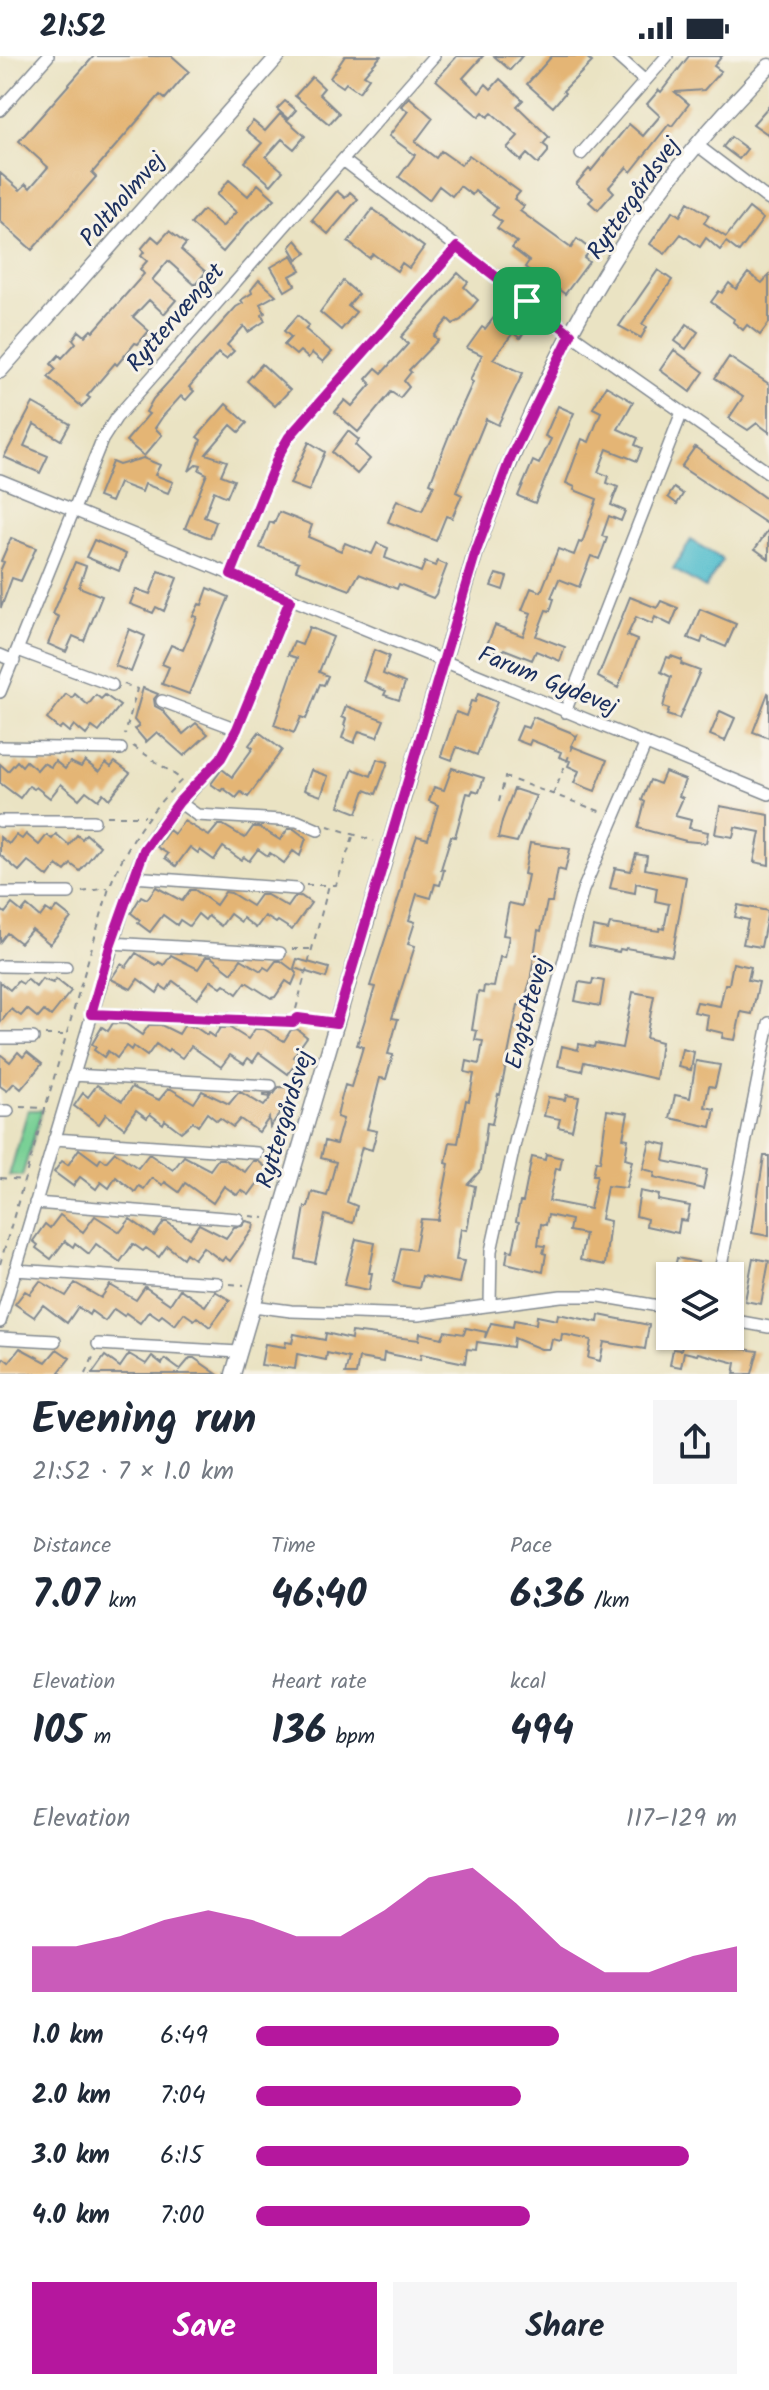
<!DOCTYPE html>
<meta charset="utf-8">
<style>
:root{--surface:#fff;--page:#f6f6f7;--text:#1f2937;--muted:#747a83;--accent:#b5179e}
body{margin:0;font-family:Kalam,sans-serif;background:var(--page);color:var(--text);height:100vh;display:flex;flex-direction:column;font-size:30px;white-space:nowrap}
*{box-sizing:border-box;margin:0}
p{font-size:26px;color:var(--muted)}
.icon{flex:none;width:44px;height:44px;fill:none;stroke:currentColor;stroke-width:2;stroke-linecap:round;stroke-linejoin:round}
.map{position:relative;height:1318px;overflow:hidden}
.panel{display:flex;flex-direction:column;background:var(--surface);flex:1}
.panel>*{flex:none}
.controls{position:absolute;left:656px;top:1206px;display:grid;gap:16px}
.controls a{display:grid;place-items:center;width:88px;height:88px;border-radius:0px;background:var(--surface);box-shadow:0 2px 6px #0004;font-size:40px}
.pin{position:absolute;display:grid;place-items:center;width:68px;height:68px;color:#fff;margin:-34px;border-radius:16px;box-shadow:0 4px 12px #0006}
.round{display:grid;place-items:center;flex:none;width:84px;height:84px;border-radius:0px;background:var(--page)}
.overview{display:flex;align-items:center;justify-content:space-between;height:136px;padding:0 32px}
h1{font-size:44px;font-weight:800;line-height:60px}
.stats{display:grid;grid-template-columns:repeat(3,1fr);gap:12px;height:136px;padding:8px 32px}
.stats div{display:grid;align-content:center}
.stats b{font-size:40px;font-weight:800}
.stats small{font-size:22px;font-weight:400}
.stats p{font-size:22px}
.chart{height:224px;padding:16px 32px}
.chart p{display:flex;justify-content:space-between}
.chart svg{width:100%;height:144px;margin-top:8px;fill:var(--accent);opacity:.7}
.action{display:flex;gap:16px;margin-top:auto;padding:16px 32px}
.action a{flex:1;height:92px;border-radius:0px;background:var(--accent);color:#fff;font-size:32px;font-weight:800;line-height:92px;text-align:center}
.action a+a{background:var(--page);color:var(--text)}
ul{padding:0 32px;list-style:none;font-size:26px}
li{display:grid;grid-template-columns:128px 96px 1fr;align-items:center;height:60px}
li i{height:20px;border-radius:10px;background:var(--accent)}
.status{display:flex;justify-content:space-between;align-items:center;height:56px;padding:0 40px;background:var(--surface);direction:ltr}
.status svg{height:22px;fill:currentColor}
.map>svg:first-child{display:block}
</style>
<div class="status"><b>21:52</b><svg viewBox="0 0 49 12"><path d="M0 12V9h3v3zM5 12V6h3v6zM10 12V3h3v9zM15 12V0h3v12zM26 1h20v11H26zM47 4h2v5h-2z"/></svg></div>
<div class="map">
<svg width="769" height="1318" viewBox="0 0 769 1318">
<rect width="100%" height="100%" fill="#f7f3e8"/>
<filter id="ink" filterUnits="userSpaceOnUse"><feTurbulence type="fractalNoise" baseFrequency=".0125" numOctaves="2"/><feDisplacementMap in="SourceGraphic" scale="16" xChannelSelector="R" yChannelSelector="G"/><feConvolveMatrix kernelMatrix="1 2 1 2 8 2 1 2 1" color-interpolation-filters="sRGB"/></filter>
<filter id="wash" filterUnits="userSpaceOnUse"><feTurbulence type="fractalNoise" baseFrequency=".006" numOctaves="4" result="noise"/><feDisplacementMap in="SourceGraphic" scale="32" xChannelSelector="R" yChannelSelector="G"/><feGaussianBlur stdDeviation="1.8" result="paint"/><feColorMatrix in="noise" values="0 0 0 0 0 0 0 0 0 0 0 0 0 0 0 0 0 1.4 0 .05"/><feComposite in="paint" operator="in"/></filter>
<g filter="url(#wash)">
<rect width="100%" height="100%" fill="#eae3c3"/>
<path fill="#79d095" stroke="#4a807a" stroke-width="2" d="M28 1054H42L22 1120H9Z"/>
<path fill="#52becd" stroke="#367696" stroke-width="2" d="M691 484 723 504 705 532 673 513Z"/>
<g id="blocks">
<path fill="#e4b575" d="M94 0H172L189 15 165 43 160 39 92 117 96 121 32 194 0 165V117L20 134 26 128 30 132 48 111 19 85Z
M345 0H381L364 19 369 22 359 36 346 27 343 31 330 22Z
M457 0H483L463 22 479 37 486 28 491 33 500 23 523 44 517 50 549 81 543 88 548 92V96L538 108 527 98 521 105 507 92 518 80 492 57 488 61 483 56 479 61 436 24Z
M494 0H522L510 14Z
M552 0H585L592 6 563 35 565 37 553 51 527 28Z
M689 0H722L714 10 721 15 704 34 675 36 689 48 672 70 669 68 631 116 627 111 609 131 614 136 598 154 589 146 593 142 576 128 589 113 591 115 629 68 643 80 660 60 647 48 659 34 661 36Z
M312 21 324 32 319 38 339 57 329 68 295 40Z
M409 41 433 62 415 86 436 102 441 95 461 109 469 99 520 136 514 143 524 150 520 155 571 192 577 183 591 194 584 202 589 206 565 238 550 227 547 230 525 211 529 205 512 192 517 186 497 172 502 166 492 159 497 152 475 135 472 139 460 130 452 140 439 130 429 144 399 121 415 99 389 80 408 55 401 50Z
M285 45 296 54 288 63 277 53Z
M769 50V79L753 68Z
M280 58 305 80 294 93 282 83 266 101 283 115 271 129 245 106 262 87 246 74 253 65 265 75Z
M731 81 747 93 739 103 723 91Z
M229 124 248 140 258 128 275 143 247 168 223 196 191 168 203 154 222 171 236 156 217 139Z
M337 135 345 142 350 136 358 143 328 178 312 164Z
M688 146 709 159 704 167 726 181 749 152 763 163 739 196 726 186 720 194 706 182 700 191 681 178 665 198 650 188 673 155 680 160Z
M373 153 424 191 409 212 402 207 397 215 373 198 369 202 348 186Z
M169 175 186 188 181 194 206 216 195 229 168 205 152 224 176 244 164 258 149 244 133 261 149 275 138 288 135 287 117 309 115 307 87 340 90 342 82 351 48 321 56 313 51 308 59 299 62 302 76 287 73 283 79 275 85 280 91 274 93 276 144 218 140 213 147 205 141 200 144 196 141 193 152 180 159 186Z
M296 184 307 197 297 203 290 191Z
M292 199 301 214 290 220 295 229 285 235 271 211Z
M658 214 672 224 642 268 647 271 641 282 619 270Z
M458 217 468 226 464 231 478 244 461 264 453 268 448 263 434 280 438 284 409 314 411 316 404 325 409 331 400 342 391 336 358 376 335 356 345 344 352 350 371 328 366 323 376 312 382 317 408 288 401 281Z
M748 217 762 227 769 219V267L760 279 747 269 743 274 733 266 734 263 711 246 719 235 722 237 729 227 736 233Z
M259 224 276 239 260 248 265 257 262 259 265 265 248 276 244 270 227 289 234 295 226 303 218 297 189 331 194 335 186 344 181 340 163 360 155 372 162 379 144 400 126 385 149 358 146 356 153 343 236 251 243 247 241 244 252 237 251 234Z
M343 225 358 238 348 250 356 256 341 274 320 256Z
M502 251 528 270 520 282 513 277 493 303 523 317 498 369 486 363 456 436 462 439 452 462 446 460 436 485 388 466 397 444 422 455 434 429 430 427 452 372 473 326 470 324 482 299 467 292 482 271 485 273Z
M298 259 309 269 305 273 332 296 323 306 312 297 308 302 300 295 296 299 284 289 291 281 284 275Z
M687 268 698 276 686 293 675 285Z
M674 294 704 316 690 336 660 314Z
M729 301 769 328V376L757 367 748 374 729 362 743 341 715 322Z
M262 308 290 334 275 350 247 325Z
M606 330 633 346 618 373 638 382 635 389 642 392 637 405 607 393 598 416 609 420 607 427 618 431 611 449 625 455 621 465 609 460 602 480 607 482 603 493 599 503 591 500 579 531 559 523 551 542 554 543 550 555 546 554 536 580 565 591 560 605 536 595 532 604 504 593 502 597 486 591 495 569 523 580 531 557 522 554 531 532 541 536 558 493 574 499 579 486 582 487 597 443 574 434 575 431 566 427 582 383 589 386 601 356 593 352Z
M33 347 70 368 61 384 34 368 24 390 48 400 40 417 4 401Z
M226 348 247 367 239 376 231 369 206 398 227 405 221 419 234 424 227 441 214 435 204 461 216 466 210 482 185 472 207 418 199 414 201 409 197 408 189 415 201 384 197 381Z
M558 350 574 357 535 447 518 440 533 405 539 408 551 383 545 380Z
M348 375 359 384 355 389 370 403 357 418 332 396Z
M309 386 325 396 309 435 290 428Z
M695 391 769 445V469L681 411Z
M143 402 160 409 155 419 173 426 168 437 145 428 142 436 119 427 111 446 98 441 112 406 119 409Z
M674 432 683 438 677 448 668 441Z
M279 456 312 469 308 481 341 495 345 487 372 498 377 487 388 492 385 502 421 516 425 506 435 510 437 505 447 509 436 538 433 542 399 528 397 533 359 518 350 534 296 514 299 506 260 492 270 466 274 468Z
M769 473V503L755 493Z
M11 482 36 492 21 525 12 522 1 552 0 515 4 506 1 505Z
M94 484 126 498 119 515 86 501Z
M75 506 86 510 79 531 102 540 84 585 73 580 66 596 48 588 59 561 53 558Z
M159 515 177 522 164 555 156 551 153 557 130 548 136 533 150 538Z
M496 518 507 521 503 534 491 530Z
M208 532 229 541 189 638 162 628 169 611 162 608 171 589 183 594 197 561 193 560 199 548 202 549Z
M630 541 657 552 661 545 678 552 671 569 655 561 652 568 636 561 627 580 637 584 618 632 598 621Z
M700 553 736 568 726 591 703 581 701 587 688 582Z
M309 571 333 581 319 616 328 620 324 629 320 628 306 663 301 661 294 677 274 669 297 602 288 599 294 586 302 589Z
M129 573 145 580 131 616 115 610Z
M374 594 389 600 383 618 405 627 399 644 384 639 386 635 363 625Z
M671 600 682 604 681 608 700 615 679 663 667 659 669 653 663 651 671 621 661 616 667 601 670 602Z
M143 632 158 638 154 643 155 650 162 654 183 678 196 667 208 678 184 700 157 676 146 686 135 673 139 670 134 664Z
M768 637 769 638V682L753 676Z
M66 638 72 642 75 638 88 649 96 639 101 643 105 639 120 650 99 676 92 671 86 679 74 669 69 676 62 670 59 673 47 663Z
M478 638 497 646 477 699 457 691 452 704 441 700 456 656 466 660 471 645 475 646Z
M346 650 384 664 377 681 359 675 354 687 342 682 346 670 344 669 346 663 342 661Z
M720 655 735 662 725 685 710 679Z
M533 661 570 676 576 680 571 690 607 704 595 735 574 727 579 715 568 710 570 705 559 701 561 696 531 684 529 689 516 684 522 670 528 672Z
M259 676 282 694 248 741 241 736 236 742 223 732 221 735 211 728 222 713 232 721 253 692 249 689Z
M377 703 388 706 376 738 365 734 357 757 339 750 353 713 371 720Z
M17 705 22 710 26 705 37 714 43 707 51 711 55 705 65 713 70 706 81 711 85 705 99 716 106 707 111 711 115 706 130 717 109 743 103 737 98 744 86 735 79 743 61 728 50 742 36 731 34 733 29 730 20 742 0 727V708L8 715Z
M452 712 484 722 479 736 473 734 471 738 467 737 455 781 451 780 441 813 444 814 440 829 435 828 431 842 417 838 409 864 415 866 408 888 415 890 392 962 398 963 388 998 393 999 386 1023 380 1022 367 1073 377 1075 372 1094 362 1091 347 1146 357 1150 353 1167 325 1159 315 1207 296 1203 305 1151H308L312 1136 327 1140 336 1106 321 1102 325 1085 336 1088 343 1063 337 1061 340 1047 345 1029 351 1031 363 991 357 989 375 931 370 930 401 834 404 816 417 780 428 783 438 749 429 745 434 731 444 734Z
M311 714 328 720 321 740 304 734Z
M665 716 685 724 679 740 683 742 675 760 691 764 689 772 708 776 706 787 686 785 638 772 645 746 642 744 650 724 660 728Z
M514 733 536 740 517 786 498 782 502 765Z
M720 750 769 759V809L754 806 760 776 735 771 733 781 715 778Z
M184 765 209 780 218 769H223L245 782 253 771H259L280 784 288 773H294L306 782 300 800 293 795 284 807 270 797 268 800 258 793 249 805 244 801 241 804 223 791 214 804 200 794 198 797 190 791 176 810 165 802 168 798 157 791 169 774 174 778Z
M26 778 39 789 47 779 52 783 56 778 69 789 77 779 82 783 86 778 100 790 80 815 71 808 65 815 57 809 48 821 28 805 19 815 0 799V781L9 788 16 779 22 783Z
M530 787 570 793 565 815 558 813 552 846H547L541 875 538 874 530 926 523 949H518L500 1039 498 1038 492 1068 487 1067 481 1114 468 1128 475 1130 467 1174 461 1173 456 1204 464 1205 459 1227 422 1220 419 1232 401 1229 393 1226 401 1192 415 1194 421 1163 438 1164 449 1108 446 1107 450 1086 458 1087 466 1044 469 1045 474 1018 465 1016 467 1005 479 1008 483 985 475 984 477 975 472 974 478 936 483 937 484 930 494 931 500 901 505 902 509 880 503 879 509 847 522 850 528 819 524 818Z
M636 798 647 800 645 813 686 821 672 900 626 892 625 894 620 893 619 896 589 890 593 871 608 874 610 868 659 875 660 872 664 873 669 848 655 845 657 832 636 827 635 837 610 832 615 812 631 815Z
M156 831 182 845 190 834H195L216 849 225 836 231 837 252 850 260 839H267L288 851 295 841 301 840 311 847 292 874 278 865 276 867 265 860 256 872 243 862 241 866 230 858 221 870 208 860 205 864 198 858 189 870 180 864 177 869 163 859 150 876 138 867 140 864 131 857 141 840 147 843Z
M12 848 22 856 27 850 40 861 46 853 52 857 57 851 71 862 50 888 32 873 20 887 7 877 0 886V853L5 857Z
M738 849 768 855 761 891 743 888 748 864 735 861Z
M136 897 156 909 159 906 164 909 171 899 198 913 206 901H211L232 917 241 903 261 915 264 911 269 914 276 905H281L297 917 292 929 286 925 275 941 271 942 246 926 237 938 224 928 221 931 211 924 197 943 173 925 167 934 161 930 157 937 138 923 131 933 111 923 121 908 126 911Z
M297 903 329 912 326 922 294 912Z
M733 907 751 911 748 924 759 926 752 958 741 956 735 984 722 982 723 977 706 973 708 959 694 956 697 946 720 950 725 928H729Z
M27 923 36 931 42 923 53 927 56 923 71 935 51 960 44 955 38 962 27 953 21 960 11 953 0 967V926L10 934 18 925 23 928Z
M593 923 604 925 600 950 575 945 579 926 592 928Z
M633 936 654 940 646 982 661 986 656 1023 584 1006 582 1015 558 1010 562 990 578 994 579 988 594 991 595 987 622 992Z
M113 967 126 968 142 979 149 969H161L179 978 184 970 195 971 207 979 208 977 214 981 220 972H230L248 983 255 973H264L284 985 291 974 297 973 307 981 293 1001 298 1004 288 1018 259 997 253 1006 248 1002 244 1008 230 999 221 1011 191 990 182 1002 169 993 167 996 156 988 147 1000 133 990 131 994 126 990 117 1002 108 995 104 1001 94 994 96 991 92 988 102 971 108 975Z
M682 993 694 996 691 1014 678 1011Z
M18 996 23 1001 27 996 42 1008 21 1033 14 1027 7 1035 0 1030V998L10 1006Z
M696 1005 720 1009 715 1031 709 1030 705 1051 715 1053 711 1071 670 1062 675 1039 690 1042Z
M97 1029 122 1045 132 1031 159 1044 168 1033H171L194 1047 202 1035 229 1048 238 1037H242L264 1050 271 1041 264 1040V1038H274L279 1031 298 1032 294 1042H291L270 1071 269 1062 259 1076 240 1063 233 1071 220 1062 217 1065 207 1057 198 1070 193 1066 181 1076 165 1064 163 1068 150 1058 147 1062 136 1054 124 1072 106 1058 99 1068 74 1050 83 1037 88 1041Z
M566 1039 579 1041 572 1074 558 1071 560 1063 544 1060 548 1041 565 1044Z
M607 1054 628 1057 623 1082 628 1083 625 1103 632 1105 626 1132 607 1130 601 1163 610 1165 605 1209 580 1204 585 1178 569 1175 571 1164 548 1159 546 1169 541 1168 538 1189 545 1190 543 1197 546 1198 543 1216 506 1207 508 1194 513 1195 519 1166 516 1165 520 1146H523L532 1101 545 1104 546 1098 562 1102 560 1113 556 1112 549 1145 590 1153 597 1119H593L596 1105 600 1106Z
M650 1085 667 1089 664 1105 707 1114 703 1133 654 1121 655 1116 643 1113Z
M79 1093 98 1107 101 1102 106 1106 115 1096 138 1112 149 1098 173 1114 184 1100 210 1114 218 1103H223L245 1116 253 1105H258L268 1113 249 1139 241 1134 237 1139 224 1130 213 1147 185 1127 179 1136 165 1126 163 1129 152 1122 144 1133 139 1130 135 1136 116 1121 109 1132 101 1126 96 1133 80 1121 73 1130 54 1116 62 1105 68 1109Z
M764 1100H769V1180L752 1177Z
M640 1135 659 1139 658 1144 690 1150 687 1165 680 1164 678 1177 646 1170 647 1163 636 1160Z
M60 1159 83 1176 95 1160 120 1176 130 1163 154 1180 164 1166H167L189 1182 199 1168 226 1182 234 1171 242 1170 246 1165 254 1167 253 1173 230 1205 225 1201 222 1205 203 1191 194 1203 186 1197 183 1202 167 1190 159 1201 146 1192 143 1195 133 1188 120 1206 96 1188 89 1198 75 1187 73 1191 65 1185 51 1203 36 1192 38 1189 33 1185 45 1168 50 1172Z
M356 1183 375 1187 369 1217H372L369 1234 344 1229Z
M677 1202 698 1206 695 1220H673Z
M753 1202 769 1205 761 1248 745 1245Z
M40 1225 66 1240 75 1227 101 1242 110 1229 136 1244 145 1231 170 1248 180 1233 205 1250 215 1235 230 1244 210 1271 197 1261 194 1264 184 1257 175 1269 162 1259 159 1262 149 1255 140 1267 126 1257 124 1260 114 1253 105 1265 91 1255 89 1259 78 1251 67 1267 43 1249 34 1261 15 1248 25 1235 30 1238Z
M558 1258 598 1266 599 1259 649 1269 645 1293 604 1286 600 1305 588 1302 591 1284 562 1278 561 1285 552 1283 550 1293H541L514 1282 513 1291 477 1286 476 1294 467 1293 465 1307 421 1298 420 1304 384 1297 383 1306 359 1302 356 1318H345L349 1302 327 1297 326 1304 297 1298 295 1313 261 1309 265 1288 285 1291 286 1286 292 1287 294 1278 325 1284 326 1277 351 1283 352 1276 419 1284 420 1277 442 1282 445 1275 464 1278 466 1272 486 1276 485 1282 491 1267 513 1271 514 1264 536 1268 537 1260 557 1264Z
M684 1280 714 1282 713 1289 758 1295 752 1318H734L736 1307 698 1297 697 1299 684 1296 681 1311 670 1309 673 1293 681 1294Z
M20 1292 46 1306 57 1293 70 1302 59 1316 62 1318H0V1308L4 1302 9 1306Z
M129 1298 146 1308 152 1300 162 1308 165 1303 180 1314 190 1302H194L217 1318H92L105 1300 120 1311Z"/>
</g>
</g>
<g filter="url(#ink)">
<use href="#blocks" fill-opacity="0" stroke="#828990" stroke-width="2"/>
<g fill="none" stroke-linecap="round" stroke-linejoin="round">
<g stroke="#828990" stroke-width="14">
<path id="minor" d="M617 0 645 25
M0 54 48 0
M697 89 769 144
M581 98 667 0
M343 104 571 278 769 417
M0 424 769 738
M231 518 279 398 289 381 457 191
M18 594 112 629
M0 599 14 605
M0 636 102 384 116 362 434 0
M162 645 237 673
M565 656 682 356
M0 691 121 693
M179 746 197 759 297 765 318 774
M0 765H94
M133 821 296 833
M0 837H69
M111 887 280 897
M0 910 66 911
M91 958 293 966
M0 982H33
M73 1019 271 1030
M0 1055H8
M54 1083 257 1097
M35 1147 238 1163
M15 1214 217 1227
M719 1220 769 967
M490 1249 491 1195 516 1082 583 834 646 687
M253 1250 291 1255 418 1259 561 1240H600L670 1252
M730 1264 769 1271
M0 1266 133 821 144 794 159 771 221 702 237 673 290 544
M0 1282 55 1285
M98 1288 239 1296"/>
</g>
<g stroke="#828990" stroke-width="17">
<path id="tertiary" d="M0 315 278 0
M233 1318 476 495C521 368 580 242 661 134 694 90 731 49 769 10"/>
</g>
<path stroke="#828990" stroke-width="2" stroke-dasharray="6 6" stroke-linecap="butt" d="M124 628 137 633 125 679
M133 690 181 723
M553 739 579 675
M499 746 505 721 602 756
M107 760H145
M328 770 374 785
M306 829H328
M82 836 108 832
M292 893H310
M296 953 329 829H336L354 778
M306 963 323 965
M45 979H67
M285 1029 302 1030
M20 1051 46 1052
M270 1094 283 1096
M0 1122 24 1124
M250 1160 264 1162
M0 1208 109 832C126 790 149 754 182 724
M230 1228 244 1229
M86 1318 93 1301"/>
<use href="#minor" stroke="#fff" stroke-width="11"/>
<use href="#tertiary" stroke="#fff" stroke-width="14"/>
</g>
</g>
<g fill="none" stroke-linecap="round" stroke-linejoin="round" filter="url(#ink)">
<g stroke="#fff" stroke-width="16">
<path id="route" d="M457 191 571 278 511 401 476 495 336 967 298 962 293 966 91 958 111 887 144 794 179 746 221 702 237 673 290 544 231 518 279 398 289 381Z"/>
</g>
<use href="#route" stroke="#b5179e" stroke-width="10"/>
</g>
<g text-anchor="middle" stroke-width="6" stroke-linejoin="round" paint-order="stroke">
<g font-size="24" fill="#1b2f5e" stroke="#f7f3e8">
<text transform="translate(633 142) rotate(-55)" y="8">Ryttergårdsvej</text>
<text transform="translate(122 143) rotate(-49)" y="8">Paltholmvej</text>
<text transform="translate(175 261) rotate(-49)" y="8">Ryttervænget</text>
<text transform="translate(548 624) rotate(22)" y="8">Farum Gydevej</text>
<text transform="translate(527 957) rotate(-75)" y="8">Engtoftevej</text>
<text transform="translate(284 1063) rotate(-73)" y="8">Ryttergårdsvej</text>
</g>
</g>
</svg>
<div class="controls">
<a><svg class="icon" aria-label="layers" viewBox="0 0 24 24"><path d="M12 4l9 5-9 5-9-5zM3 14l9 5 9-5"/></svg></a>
</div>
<div class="pin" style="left:527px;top:245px;background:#1e9e55"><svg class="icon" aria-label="arrive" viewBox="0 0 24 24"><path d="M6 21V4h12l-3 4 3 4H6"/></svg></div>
</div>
<section class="panel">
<div class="overview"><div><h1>Evening run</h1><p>21:52 · 7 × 1.0 km</p></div><a class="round"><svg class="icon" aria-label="share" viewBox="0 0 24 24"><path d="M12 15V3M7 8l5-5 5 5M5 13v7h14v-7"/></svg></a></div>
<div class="stats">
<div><p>Distance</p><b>7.07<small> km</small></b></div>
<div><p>Time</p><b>46:40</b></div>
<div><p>Pace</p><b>6:36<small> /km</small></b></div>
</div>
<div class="stats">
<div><p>Elevation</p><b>105<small> m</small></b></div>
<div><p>Heart rate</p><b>136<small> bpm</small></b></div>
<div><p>kcal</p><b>494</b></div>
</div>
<div class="chart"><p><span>Elevation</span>117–129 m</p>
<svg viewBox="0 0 160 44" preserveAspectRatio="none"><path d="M0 44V30L10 30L20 27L30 22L40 19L50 22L60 27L70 27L80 19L90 9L100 6L110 17L120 30L130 38L140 38L150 33L160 30V44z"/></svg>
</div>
<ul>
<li><b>1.0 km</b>6:49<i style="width:63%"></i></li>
<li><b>2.0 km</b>7:04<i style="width:55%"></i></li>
<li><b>3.0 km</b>6:15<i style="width:90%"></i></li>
<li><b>4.0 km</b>7:00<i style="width:57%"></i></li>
</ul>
<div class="action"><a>Save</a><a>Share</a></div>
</section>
